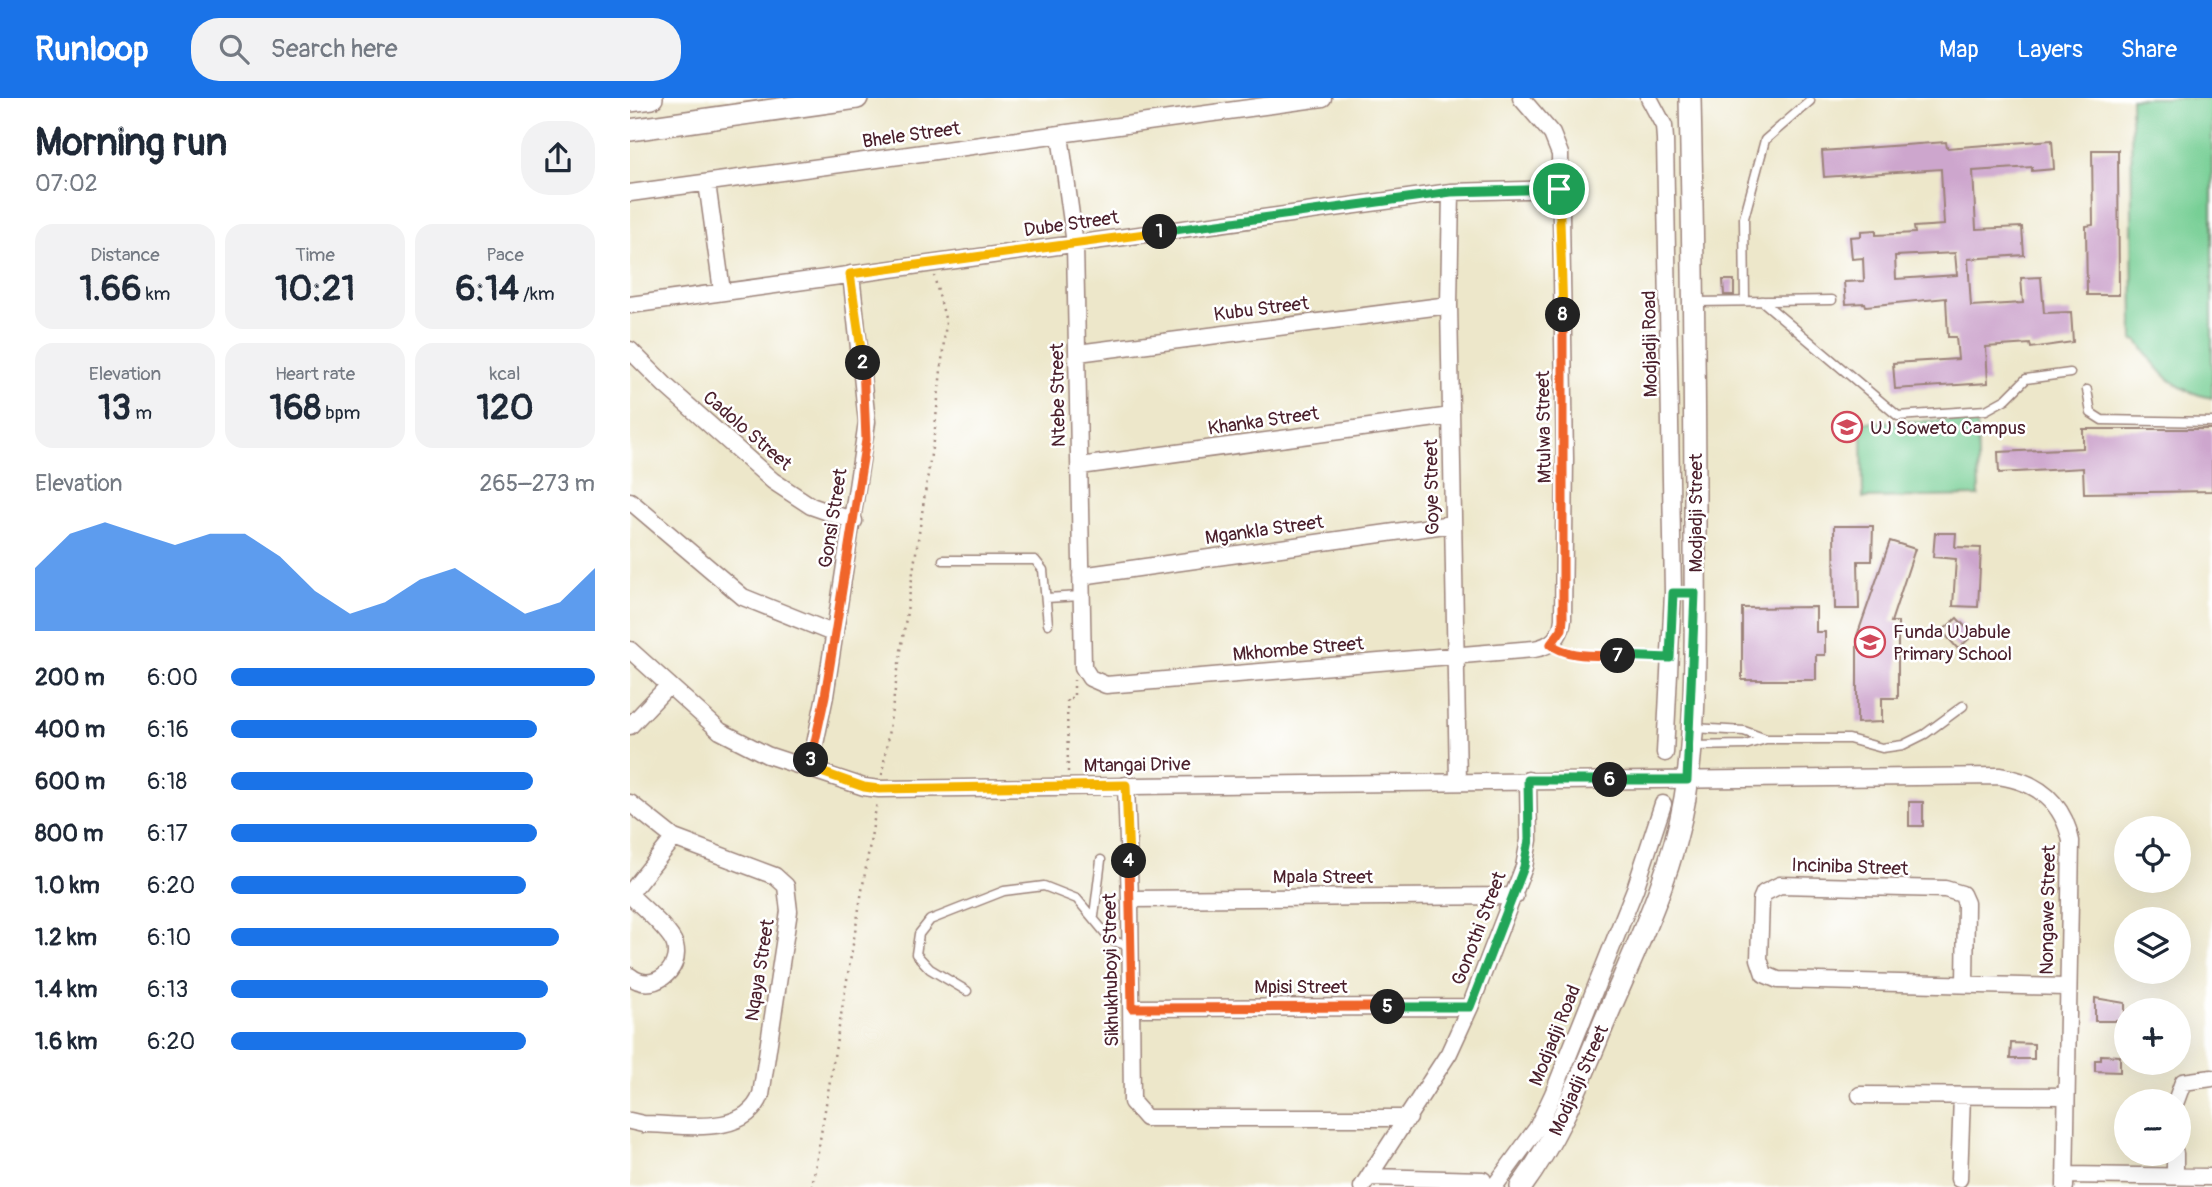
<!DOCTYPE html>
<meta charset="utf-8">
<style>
:root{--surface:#fff;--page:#f2f2f3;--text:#1f2937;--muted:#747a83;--accent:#1a73e8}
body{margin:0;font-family:Pangolin,sans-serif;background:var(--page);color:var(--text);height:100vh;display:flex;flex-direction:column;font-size:26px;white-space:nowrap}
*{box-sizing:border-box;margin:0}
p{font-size:23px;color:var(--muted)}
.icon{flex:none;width:38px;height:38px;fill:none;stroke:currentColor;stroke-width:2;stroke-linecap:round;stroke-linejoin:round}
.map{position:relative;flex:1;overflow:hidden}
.details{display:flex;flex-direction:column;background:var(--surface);width:630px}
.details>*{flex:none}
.fabs{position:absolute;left:1484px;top:718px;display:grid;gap:14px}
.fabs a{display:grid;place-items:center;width:77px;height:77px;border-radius:50%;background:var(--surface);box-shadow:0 7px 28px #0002;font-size:35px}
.pin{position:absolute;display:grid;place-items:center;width:60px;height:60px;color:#fff;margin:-30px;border:4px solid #fff;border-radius:50%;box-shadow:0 2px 7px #0007}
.km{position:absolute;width:35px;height:35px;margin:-18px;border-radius:50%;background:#222;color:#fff;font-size:19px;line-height:35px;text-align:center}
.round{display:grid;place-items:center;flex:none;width:74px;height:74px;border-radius:28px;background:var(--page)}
.headline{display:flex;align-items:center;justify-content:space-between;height:119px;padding:0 35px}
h1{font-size:38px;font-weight:700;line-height:52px}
.stats{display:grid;grid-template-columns:repeat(3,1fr);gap:10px;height:119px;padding:7px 35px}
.stats div{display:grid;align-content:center;border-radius:18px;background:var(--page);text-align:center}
.stats b{font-size:35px;font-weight:700}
.stats small{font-size:19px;font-weight:400}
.stats p{font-size:19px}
.chart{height:196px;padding:14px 35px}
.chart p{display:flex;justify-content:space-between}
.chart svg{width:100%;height:126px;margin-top:7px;fill:var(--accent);opacity:.7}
ul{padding:0 35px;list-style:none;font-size:23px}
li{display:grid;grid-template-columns:112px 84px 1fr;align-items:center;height:52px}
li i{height:18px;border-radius:9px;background:var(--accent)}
header{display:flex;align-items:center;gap:42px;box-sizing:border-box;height:98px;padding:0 35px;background:var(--accent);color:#fff}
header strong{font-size:33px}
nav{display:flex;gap:38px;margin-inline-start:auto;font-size:24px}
.search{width:490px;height:63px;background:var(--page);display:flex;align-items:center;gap:18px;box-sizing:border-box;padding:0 24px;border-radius:28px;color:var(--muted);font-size:26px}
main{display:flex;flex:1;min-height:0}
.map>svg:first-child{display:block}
</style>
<header>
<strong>Runloop</strong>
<div class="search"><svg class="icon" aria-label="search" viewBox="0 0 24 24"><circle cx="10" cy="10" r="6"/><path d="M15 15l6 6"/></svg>Search here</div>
<nav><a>Map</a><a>Layers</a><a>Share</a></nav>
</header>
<main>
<section class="details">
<div class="headline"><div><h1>Morning run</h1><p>07:02</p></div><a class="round"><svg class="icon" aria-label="share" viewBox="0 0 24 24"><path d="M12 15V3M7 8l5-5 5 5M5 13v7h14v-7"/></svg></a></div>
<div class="stats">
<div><p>Distance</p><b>1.66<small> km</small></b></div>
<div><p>Time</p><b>10:21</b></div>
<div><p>Pace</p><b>6:14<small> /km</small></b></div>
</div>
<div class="stats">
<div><p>Elevation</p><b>13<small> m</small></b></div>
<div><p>Heart rate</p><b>168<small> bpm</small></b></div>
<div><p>kcal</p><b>120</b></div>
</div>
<div class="chart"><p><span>Elevation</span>265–273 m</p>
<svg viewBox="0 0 160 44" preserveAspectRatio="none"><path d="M0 44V22L10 10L20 6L30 10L40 14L50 10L60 10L70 18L80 30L90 38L100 34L110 26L120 22L130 30L140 38L150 34L160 22V44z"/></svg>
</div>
<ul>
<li><b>200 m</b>6:00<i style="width:100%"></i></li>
<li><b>400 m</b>6:16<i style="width:84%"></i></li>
<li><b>600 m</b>6:18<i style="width:83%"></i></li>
<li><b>800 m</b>6:17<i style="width:84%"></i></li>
<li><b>1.0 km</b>6:20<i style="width:81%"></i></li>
<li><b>1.2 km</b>6:10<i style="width:90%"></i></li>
<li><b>1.4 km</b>6:13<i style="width:87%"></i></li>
<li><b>1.6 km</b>6:20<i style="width:81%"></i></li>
</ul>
</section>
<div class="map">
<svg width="1582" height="1089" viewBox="0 0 1582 1089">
<rect width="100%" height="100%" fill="#fff"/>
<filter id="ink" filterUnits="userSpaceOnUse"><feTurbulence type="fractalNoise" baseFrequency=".0143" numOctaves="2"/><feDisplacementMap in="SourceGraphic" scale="14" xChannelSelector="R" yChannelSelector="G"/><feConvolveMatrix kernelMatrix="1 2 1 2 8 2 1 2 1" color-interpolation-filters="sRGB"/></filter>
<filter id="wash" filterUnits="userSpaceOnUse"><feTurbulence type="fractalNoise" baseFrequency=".00686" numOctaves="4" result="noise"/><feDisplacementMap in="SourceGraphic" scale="28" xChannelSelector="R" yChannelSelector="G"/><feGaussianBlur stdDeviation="1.57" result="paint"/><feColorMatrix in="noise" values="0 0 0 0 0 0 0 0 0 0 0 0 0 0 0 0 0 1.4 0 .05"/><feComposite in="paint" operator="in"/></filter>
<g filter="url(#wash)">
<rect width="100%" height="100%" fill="#ede7ca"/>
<path fill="#77cf95" stroke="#607760" stroke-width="2" d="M1501 0H1582V300C1544 293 1529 275 1508 243L1503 242Z
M1347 322 1349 398 1233 400 1232 324Z"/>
<g id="blocks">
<path fill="#cda6cd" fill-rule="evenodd" d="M1422 42 1424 71 1402 73V69L1343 73 1346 131 1392 129 1394 157 1338 161 1341 208 1393 205 1391 180 1411 179 1414 215 1441 214 1443 244 1401 250 1400 246 1356 249 1358 285 1265 291 1263 265 1328 261 1326 239H1318L1316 200 1236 208 1235 205 1216 206 1214 184 1234 183 1233 160 1222 161 1220 139 1231 138V133L1246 132V137L1285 135 1284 129 1314 127 1311 71 1194 79 1192 53 1316 44 1317 50ZM1325 155 1327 177 1266 181 1265 158Z
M1462 52H1488L1489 197H1457L1456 128 1463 127Z
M1093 182H1104V197H1094Z
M1453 331H1582V393L1454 395 1453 370 1369 375 1368 354 1453 350Z
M1204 428H1243L1242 463H1228L1229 511H1205Z
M1305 435H1326L1325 449 1351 450 1348 509 1323 508 1326 461 1303 459Z
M1260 443 1285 451 1261 524H1268V600H1252V624L1227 625V538Z
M1186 509V534H1195V557H1186V582H1112V510Z
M1327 520 1343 537 1328 551 1312 533Z
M1279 704H1293V728H1279Z
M1465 900 1495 905V923H1465Z
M1381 945 1404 946V961H1380Z
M1471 957 1490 958V974L1465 973V962H1471Z"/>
</g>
</g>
<g filter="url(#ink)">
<use href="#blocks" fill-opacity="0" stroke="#9c837a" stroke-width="2"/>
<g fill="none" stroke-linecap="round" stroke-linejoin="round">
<g stroke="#9c837a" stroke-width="11">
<path id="lane" d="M1115 203 1114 120 1135 42 1180 3
M1132 203 1268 318 1356 312 1376 301 1396 281 1440 275
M1066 204 1202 202
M1457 292 1461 315 1472 322 1582 324
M313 462H405L413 472 418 526
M416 500 451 498
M1064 630 1114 633 1136 641
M1062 648 1115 647 1136 641H1219L1252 650 1273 647 1295 636 1333 608
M464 818 471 762
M337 893 300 871 286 856 289 836 300 822 374 793 414 788 447 801 481 842 501 849"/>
</g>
<g stroke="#9c837a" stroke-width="19">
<path id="street" d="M1019 0 1034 28 1035 41 1043 495 1035 655
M430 37 445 146 453 569 460 580 476 587 904 551C922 548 931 539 933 521L935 361 930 56 922 36 891 0
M77 85 92 193
M821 94 819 207 828 683
M0 95 693 0
M0 207 821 94 929 91
M0 252 35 287 143 383 181 408 224 423
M448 255 819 207
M450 368 821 318
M0 403 113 499 205 536
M451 478 822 426
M0 552 90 633 137 657 234 689 249 691 1369 678C1408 684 1433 704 1441 743L1435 1089
M0 628 39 587
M180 670 195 598 237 324 221 176
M496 687 500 801 502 1004 516 1020H779
M0 705 44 740 145 778 156 788 159 813 131 997C115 1040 51 1026 13 1026L0 1023
M0 795 44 740
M0 797C11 808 41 833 45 847 52 873 21 896 0 878
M500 801 885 798
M1335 887 1336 805 1332 796 1315 791 1150 787 1134 795 1131 802 1129 861 1134 876 1148 882 1436 889
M502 910 840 909
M1230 997 1436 998
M1546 1003 1553 984 1582 980
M1435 1077 1582 1079
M1545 1078V1055
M741 1079 853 1082
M1329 1081 1332 998
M732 1089 819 955 840 909 894 769 899 742 898 682
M864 1089 907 1030 923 996 1005 791 1033 706"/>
</g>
<g stroke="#9c837a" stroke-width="24">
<path id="secondary" d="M0 3 22 0
M0 32 227 0
M891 1089C931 1035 953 974 979 913 1009 843 1042 776 1055 700 1068 619 1065 518 1065 435 1065 290 1063 145 1060 0"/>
</g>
<path stroke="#9c837a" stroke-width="2.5" stroke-dasharray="2 5" stroke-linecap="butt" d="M935 552 952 557 1026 559
M438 674 437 600H444V582
M252 677 305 330 316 224 304 178
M182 1089 247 704"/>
<use href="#lane" stroke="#fff" stroke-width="8"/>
<use href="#street" stroke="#fff" stroke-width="16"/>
<use href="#secondary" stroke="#fff" stroke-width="21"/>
</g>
</g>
<g fill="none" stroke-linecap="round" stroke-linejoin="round" filter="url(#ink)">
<g stroke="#fff" stroke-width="14">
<path id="split-1" d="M530 134 821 94 929 91"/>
</g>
<g stroke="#fff" stroke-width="14">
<path id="split-2" d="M233 265 220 176 530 134"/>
</g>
<g stroke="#fff" stroke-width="14">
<path id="split-3" d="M181 662 195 598 236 342 233 265"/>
</g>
<g stroke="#fff" stroke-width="14">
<path id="split-4" d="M181 662 180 670 234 689 249 691 496 687 499 763"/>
</g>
<g stroke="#fff" stroke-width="14">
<path id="split-5" d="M499 763 502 910 758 909"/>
</g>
<g stroke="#fff" stroke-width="14">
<path id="split-6" d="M758 909H840L894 769 899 742 898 682H980"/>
</g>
<g stroke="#fff" stroke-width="14">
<path id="split-7" d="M980 682H1057L1065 495H1043L1040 560 988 558"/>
</g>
<g stroke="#fff" stroke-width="14">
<path id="split-8" d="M933 217V521L932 531 921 546C937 560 968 557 988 558"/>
</g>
<g stroke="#fff" stroke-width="14">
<path id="split-9" d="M929 91 933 217"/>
</g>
<use href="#split-1" stroke="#22a559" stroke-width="9"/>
<use href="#split-2" stroke="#f5b400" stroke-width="9"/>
<use href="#split-3" stroke="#f0652b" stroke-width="9"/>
<use href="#split-4" stroke="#f5b400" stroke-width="9"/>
<use href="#split-5" stroke="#f0652b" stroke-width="9"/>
<use href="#split-6" stroke="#22a559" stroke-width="9"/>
<use href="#split-7" stroke="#22a559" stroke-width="9"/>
<use href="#split-8" stroke="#f0652b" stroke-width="9"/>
<use href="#split-9" stroke="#f5b400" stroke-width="9"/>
</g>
<defs>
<g id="university-ring" transform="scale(1.575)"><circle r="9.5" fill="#fff" stroke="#d1495b" stroke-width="1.5"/><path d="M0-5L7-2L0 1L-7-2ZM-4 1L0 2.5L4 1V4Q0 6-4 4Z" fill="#d1495b"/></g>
<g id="school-ring" transform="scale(1.575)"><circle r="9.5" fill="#fff" stroke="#d1495b" stroke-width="1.5"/><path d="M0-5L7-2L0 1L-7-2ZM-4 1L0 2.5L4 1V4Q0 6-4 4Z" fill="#d1495b"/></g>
</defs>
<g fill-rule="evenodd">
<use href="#university-ring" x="1217" y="329"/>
<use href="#school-ring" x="1240" y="544"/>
</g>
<g text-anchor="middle" stroke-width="5" stroke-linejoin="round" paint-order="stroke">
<g font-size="19" fill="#4a1f2b" stroke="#fff">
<text transform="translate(281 36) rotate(-8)" y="7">Bhele Street</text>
<text transform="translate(441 125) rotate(-8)" y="7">Dube Street</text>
<text transform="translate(631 210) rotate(-7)" y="7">Kubu Street</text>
<text transform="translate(1019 246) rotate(-91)" y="7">Modjadji Road</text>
<text transform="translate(427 297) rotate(-91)" y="7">Ntebe Street</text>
<text transform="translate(633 322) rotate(-8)" y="7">Khanka Street</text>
<text transform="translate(913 329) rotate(-91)" y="7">Mtulwa Street</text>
<text transform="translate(118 332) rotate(41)" y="7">Cadolo Street</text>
<text transform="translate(801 389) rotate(-91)" y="7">Goye Street</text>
<text transform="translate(1065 415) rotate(-90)" y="7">Modjadji Street</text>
<text transform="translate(202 420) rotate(-81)" y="7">Gonsi Street</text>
<text transform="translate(634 431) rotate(-8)" y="7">Mgankla Street</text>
<text transform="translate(668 550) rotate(-5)" y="7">Mkhombe Street</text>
<text transform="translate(507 666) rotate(-1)" y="7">Mtangai Drive</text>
<text transform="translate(1220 768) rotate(2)" y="7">Inciniba Street</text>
<text x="693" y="785">Mpala Street</text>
<text transform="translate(1417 812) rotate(-89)" y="7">Nongawe Street</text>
<text transform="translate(848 830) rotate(-69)" y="7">Gonothi Street</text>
<text transform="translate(129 872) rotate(-81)" y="7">Nqaya Street</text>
<text transform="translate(480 872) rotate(-91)" y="7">Sikhukhuboyi Street</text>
<text x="671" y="895">Mpisi Street</text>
<text transform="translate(924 937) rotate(-68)" y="7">Modjadji Road</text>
<text transform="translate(948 982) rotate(-66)" y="7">Modjadji Street</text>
</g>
<g font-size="19" fill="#4a1f2b" stroke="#fff" text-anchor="start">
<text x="1240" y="336">UJ Soweto Campus</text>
<text x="1263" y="540">Funda UJabule<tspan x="1263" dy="22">Primary School</tspan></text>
</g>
</g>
</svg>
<div class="fabs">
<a><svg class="icon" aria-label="locate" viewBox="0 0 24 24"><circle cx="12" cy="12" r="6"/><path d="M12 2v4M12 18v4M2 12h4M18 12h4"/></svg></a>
<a><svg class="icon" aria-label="layers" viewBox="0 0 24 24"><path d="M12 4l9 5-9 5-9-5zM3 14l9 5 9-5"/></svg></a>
<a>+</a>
<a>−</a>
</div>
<div class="pin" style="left:929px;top:91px;background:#1e9e55"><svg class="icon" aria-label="arrive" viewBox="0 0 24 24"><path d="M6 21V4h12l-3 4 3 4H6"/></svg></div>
<b class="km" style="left:530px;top:134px">1</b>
<b class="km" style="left:233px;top:265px">2</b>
<b class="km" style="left:181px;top:662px">3</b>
<b class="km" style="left:499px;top:763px">4</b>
<b class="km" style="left:758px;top:909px">5</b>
<b class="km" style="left:980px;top:682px">6</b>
<b class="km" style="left:988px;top:558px">7</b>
<b class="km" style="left:933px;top:217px">8</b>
</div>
</main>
